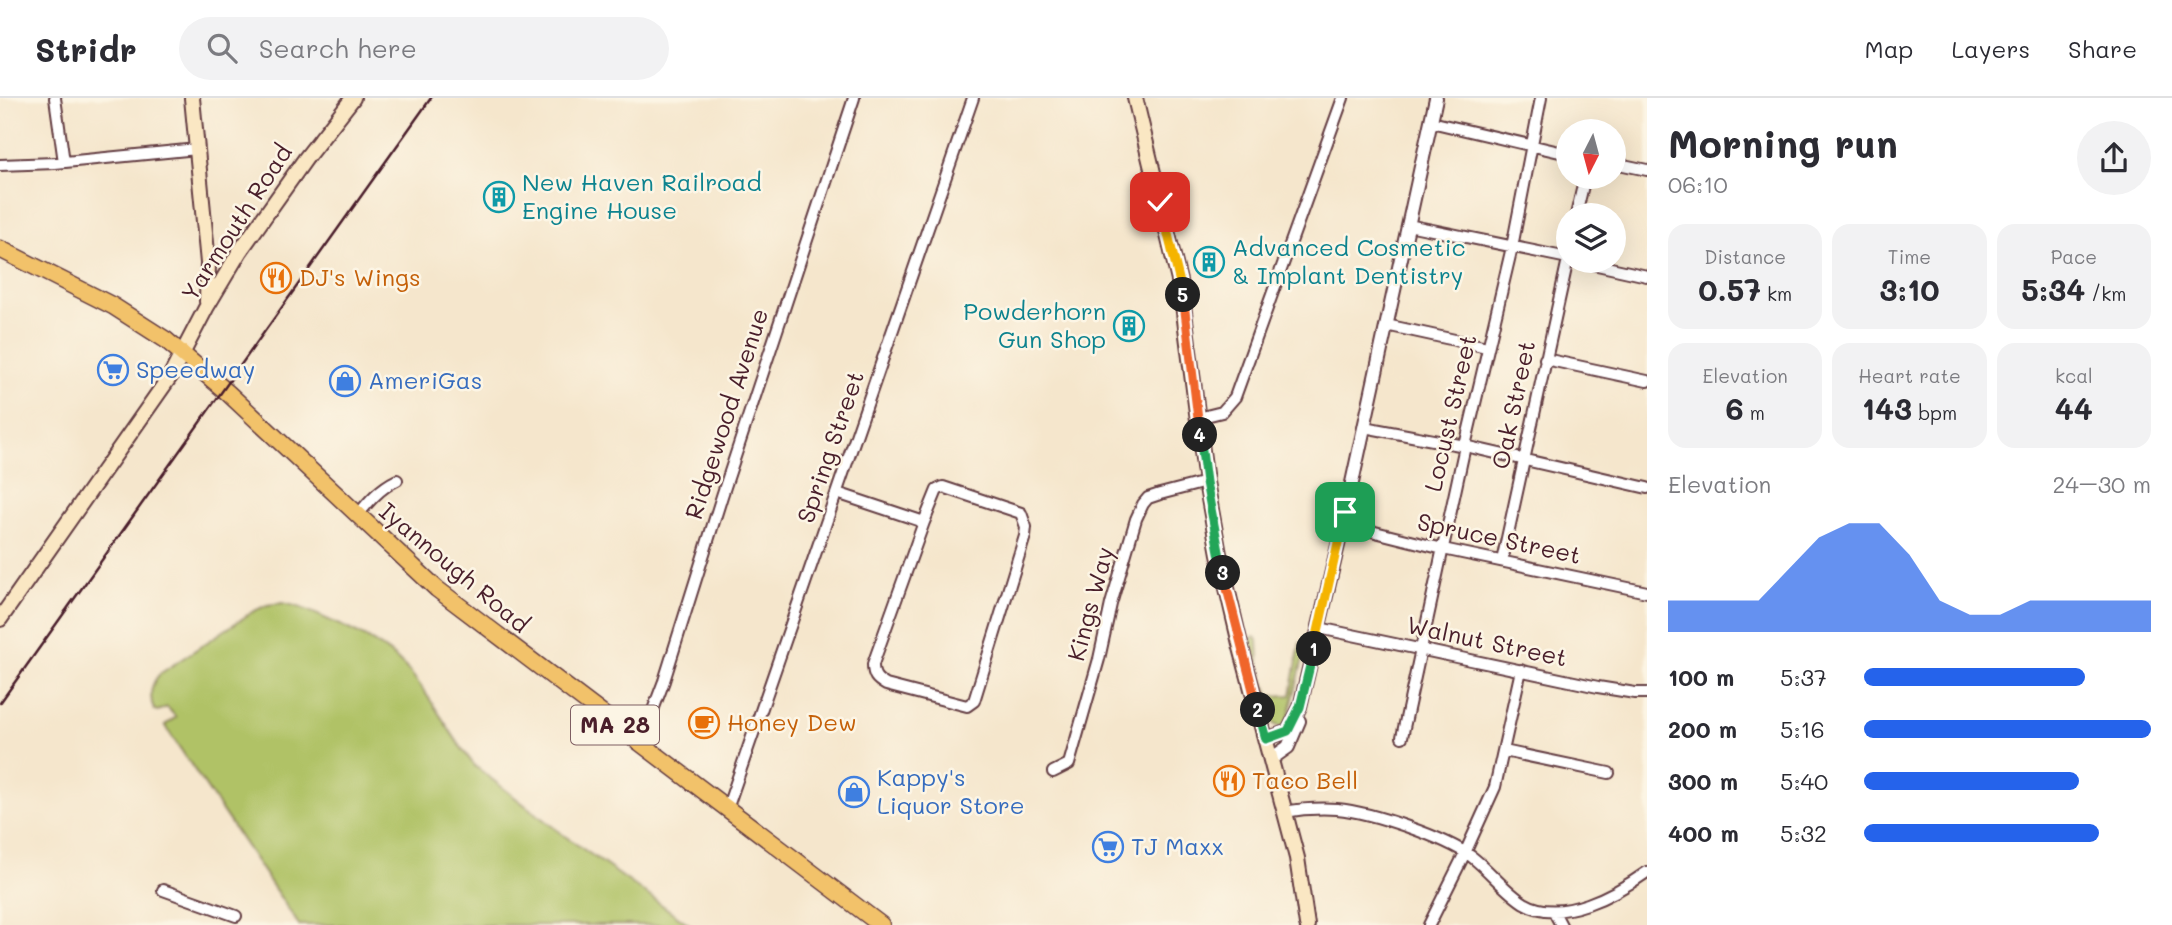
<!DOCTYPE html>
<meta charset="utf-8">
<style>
:root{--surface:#fff;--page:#f2f2f3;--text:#2b2b33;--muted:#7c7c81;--line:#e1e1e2;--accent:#2563eb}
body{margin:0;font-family:Mali,sans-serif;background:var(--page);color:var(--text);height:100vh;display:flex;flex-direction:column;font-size:26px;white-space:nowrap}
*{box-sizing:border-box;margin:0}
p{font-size:23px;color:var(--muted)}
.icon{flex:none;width:38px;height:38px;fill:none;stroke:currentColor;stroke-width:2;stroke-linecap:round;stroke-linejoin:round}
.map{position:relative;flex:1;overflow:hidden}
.side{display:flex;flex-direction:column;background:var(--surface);width:525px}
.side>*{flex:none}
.needle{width:46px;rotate:186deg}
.buttons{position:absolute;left:1556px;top:21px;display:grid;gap:14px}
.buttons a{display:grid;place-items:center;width:70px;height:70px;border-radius:50%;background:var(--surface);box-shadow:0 7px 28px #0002;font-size:35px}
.pin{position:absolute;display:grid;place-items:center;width:60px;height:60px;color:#fff;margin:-30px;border-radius:14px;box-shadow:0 4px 10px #0006}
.km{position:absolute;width:35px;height:35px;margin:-18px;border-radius:50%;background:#222;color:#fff;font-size:19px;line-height:35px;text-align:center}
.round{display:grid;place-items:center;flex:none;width:74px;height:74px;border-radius:37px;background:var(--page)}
.summary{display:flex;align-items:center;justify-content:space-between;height:119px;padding:0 21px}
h1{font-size:38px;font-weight:800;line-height:52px}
.stats{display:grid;grid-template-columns:repeat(3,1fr);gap:10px;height:119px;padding:7px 21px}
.stats div{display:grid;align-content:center;border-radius:18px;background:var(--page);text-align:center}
.stats b{font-size:30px;font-weight:800}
.stats small{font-size:19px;font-weight:400}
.stats p{font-size:19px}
.chart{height:196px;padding:14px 21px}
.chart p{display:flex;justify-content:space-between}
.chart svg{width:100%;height:126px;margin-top:7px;fill:var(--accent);opacity:.7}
ul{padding:0 21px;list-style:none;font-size:23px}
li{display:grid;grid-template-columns:112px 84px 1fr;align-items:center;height:52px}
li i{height:18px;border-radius:9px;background:var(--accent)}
header{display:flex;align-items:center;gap:42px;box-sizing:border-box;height:98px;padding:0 35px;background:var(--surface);border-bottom:2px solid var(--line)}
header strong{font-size:33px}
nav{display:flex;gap:38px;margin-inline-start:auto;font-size:24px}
.search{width:490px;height:63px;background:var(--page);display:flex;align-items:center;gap:18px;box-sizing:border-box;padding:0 24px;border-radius:38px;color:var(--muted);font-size:26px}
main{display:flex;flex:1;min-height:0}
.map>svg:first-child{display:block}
</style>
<header>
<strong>Stridr</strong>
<div class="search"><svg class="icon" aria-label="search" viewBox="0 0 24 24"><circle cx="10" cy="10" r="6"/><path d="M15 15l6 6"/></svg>Search here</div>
<nav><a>Map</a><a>Layers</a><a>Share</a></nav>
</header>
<main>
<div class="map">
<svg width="1647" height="827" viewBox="0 0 1647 827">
<rect width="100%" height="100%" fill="#fcf5e5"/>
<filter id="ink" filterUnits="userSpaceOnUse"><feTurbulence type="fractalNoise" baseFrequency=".0143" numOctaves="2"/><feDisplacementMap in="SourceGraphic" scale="14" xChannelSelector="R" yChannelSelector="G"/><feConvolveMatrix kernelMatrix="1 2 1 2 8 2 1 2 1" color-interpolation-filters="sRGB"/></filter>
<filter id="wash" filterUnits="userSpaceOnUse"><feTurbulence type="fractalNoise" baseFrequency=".00686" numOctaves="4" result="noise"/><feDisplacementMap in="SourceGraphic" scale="28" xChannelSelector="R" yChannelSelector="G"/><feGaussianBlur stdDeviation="1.57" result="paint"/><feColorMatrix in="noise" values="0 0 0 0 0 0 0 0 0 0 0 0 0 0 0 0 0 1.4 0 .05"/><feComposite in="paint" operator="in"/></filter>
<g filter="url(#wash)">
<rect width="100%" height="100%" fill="#f5e6cc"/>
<path fill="#b0c266" stroke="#7d7048" stroke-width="2" d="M282 505C300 508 316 516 333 524 363 537 393 552 413 578 436 607 452 640 475 668L562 736 690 827H299L169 634 165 627 176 619 167 609 158 613 154 612C149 599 150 585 161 575L252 514 267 507Z
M1255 539 1258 542 1259 565 1269 598 1291 597 1300 545H1303L1302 551 1305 552 1289 618 1285 628 1281 629 1275 627 1271 621 1250 540Z"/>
</g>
<g filter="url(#ink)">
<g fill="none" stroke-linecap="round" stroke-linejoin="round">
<g stroke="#643d43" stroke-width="14">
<path id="minor" d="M55 0 64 64
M1431 24 1568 56
M1614 65 1647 72
M0 67 55 65 197 51
M1576 117 1585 79
M1408 127 1568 160
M1579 163 1647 178
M1386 227 1487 249
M1545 261 1647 283
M1198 320 1222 314 1235 299 1343 0
M1364 329 1465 348 1647 390
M837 395 924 424 873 566C873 578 876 581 886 587L967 608 974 603 1025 438 1026 429 1021 415 943 389 937 392 924 424
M357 418C369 403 380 390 397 382
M1343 426 1443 451 1647 494
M1502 463 1568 161
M1319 530 1598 589 1635 595H1647
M1402 639 1465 348 1512 149 1541 0
M636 642 653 612 664 583 722 398 854 0
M1504 653 1609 675
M1053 674 1069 666 1099 561 1111 506 1136 421 1143 406 1148 400 1160 396 1206 384
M727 711 973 0
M1284 714C1301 711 1320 710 1337 711 1371 714 1445 739 1472 759 1490 773 1505 793 1524 805 1561 827 1616 796 1647 774
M163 792 236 818
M1554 814 1561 827
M1429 827 1465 755 1495 689 1521 572"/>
</g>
<g stroke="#643d43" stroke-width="16">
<path id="tertiary" d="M1266 641 1288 633 1300 609 1343 426 1436 0
M1271 661 1288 649 1299 623"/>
</g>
<g stroke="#643d43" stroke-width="18">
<path id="secondary" d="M192 0 208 165 207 204
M1135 0 1181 191 1206 384 1219 456 1240 546 1297 760 1307 827
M0 521 171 277 206 210 240 153 306 60 353 0"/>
</g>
<g stroke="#643d43" stroke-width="19">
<path id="primary" d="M0 151 113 208 166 242 228 295 437 491 881 827"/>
</g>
<use href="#minor" stroke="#fff" stroke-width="10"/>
<use href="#tertiary" stroke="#fff" stroke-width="12"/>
<use href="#secondary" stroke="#fae7c3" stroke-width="14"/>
<use href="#primary" stroke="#f2c26a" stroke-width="16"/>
<path stroke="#4a1f2b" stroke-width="2.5" d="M0 605 431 0"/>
</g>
</g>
<g fill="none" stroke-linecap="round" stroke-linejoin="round" filter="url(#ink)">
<g stroke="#fff" stroke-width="14">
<path id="split-1" d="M1314 551 1345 414"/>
</g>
<g stroke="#fff" stroke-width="14">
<path id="split-2" d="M1258 612 1266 641 1288 633 1300 609 1314 551"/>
</g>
<g stroke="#fff" stroke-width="14">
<path id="split-3" d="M1223 475 1258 612"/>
</g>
<g stroke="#fff" stroke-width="14">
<path id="split-4" d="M1200 337 1206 384 1223 475"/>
</g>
<g stroke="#fff" stroke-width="14">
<path id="split-5" d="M1183 197 1200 337"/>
</g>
<g stroke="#fff" stroke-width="14">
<path id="split-6" d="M1160 104 1183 197"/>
</g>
<use href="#split-1" stroke="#f5b400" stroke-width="9"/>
<use href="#split-2" stroke="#22a559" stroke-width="9"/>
<use href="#split-3" stroke="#f0652b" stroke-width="9"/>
<use href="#split-4" stroke="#22a559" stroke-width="9"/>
<use href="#split-5" stroke="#f0652b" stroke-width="9"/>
<use href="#split-6" stroke="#f5b400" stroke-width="9"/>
</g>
<defs>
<g id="building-ring" transform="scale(1.575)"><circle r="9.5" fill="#fcf5e5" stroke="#0f9aa8" stroke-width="1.5"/><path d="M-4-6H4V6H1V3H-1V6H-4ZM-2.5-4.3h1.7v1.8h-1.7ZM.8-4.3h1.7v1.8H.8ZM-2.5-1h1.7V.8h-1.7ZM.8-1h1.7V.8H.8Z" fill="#0f9aa8"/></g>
<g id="restaurant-ring" transform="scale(1.575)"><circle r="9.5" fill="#fcf5e5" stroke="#e8710a" stroke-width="1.5"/><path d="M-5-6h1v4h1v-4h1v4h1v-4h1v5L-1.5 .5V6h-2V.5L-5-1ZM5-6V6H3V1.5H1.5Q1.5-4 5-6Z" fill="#e8710a"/></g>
<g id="supermarket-ring" transform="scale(1.575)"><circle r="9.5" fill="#fcf5e5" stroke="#3f7fe0" stroke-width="1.5"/><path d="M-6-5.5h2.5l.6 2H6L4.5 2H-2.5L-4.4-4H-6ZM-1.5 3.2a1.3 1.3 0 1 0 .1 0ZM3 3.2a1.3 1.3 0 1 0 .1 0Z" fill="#3f7fe0"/></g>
<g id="shop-ring" transform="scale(1.575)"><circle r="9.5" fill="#fcf5e5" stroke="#3f7fe0" stroke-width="1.5"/><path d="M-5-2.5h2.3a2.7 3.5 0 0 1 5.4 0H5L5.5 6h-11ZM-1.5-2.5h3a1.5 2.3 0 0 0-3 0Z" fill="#3f7fe0"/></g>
<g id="cafe-ring" transform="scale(1.575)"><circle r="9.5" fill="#fcf5e5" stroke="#e8710a" stroke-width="1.5"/><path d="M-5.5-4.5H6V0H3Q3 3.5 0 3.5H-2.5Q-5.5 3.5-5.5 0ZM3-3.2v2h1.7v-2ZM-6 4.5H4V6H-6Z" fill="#e8710a"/></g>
</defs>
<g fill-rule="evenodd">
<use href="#building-ring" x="499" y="99"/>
<use href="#building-ring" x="1209" y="164"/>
<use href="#restaurant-ring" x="276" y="180"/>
<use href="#building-ring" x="1129" y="228"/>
<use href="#supermarket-ring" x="113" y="272"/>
<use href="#shop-ring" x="345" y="283"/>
<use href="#cafe-ring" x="704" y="625"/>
<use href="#restaurant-ring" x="1229" y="683"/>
<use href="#shop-ring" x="854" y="694"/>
<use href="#supermarket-ring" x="1108" y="749"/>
</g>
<g text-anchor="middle" stroke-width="5" stroke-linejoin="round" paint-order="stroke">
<rect fill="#fcf5e5" stroke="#7f5f63" stroke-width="2" x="571" y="607.5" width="88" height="39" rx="5"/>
<g font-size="23" font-weight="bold" fill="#4a1f2b">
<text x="615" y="635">MA 28</text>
</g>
<g font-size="24" fill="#0d838f" stroke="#fcf5e5" text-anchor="start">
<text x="522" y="93">New Haven Railroad<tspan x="522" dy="28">Engine House</tspan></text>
<text x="1232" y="158">Advanced Cosmetic<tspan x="1232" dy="28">&amp; Implant Dentistry</tspan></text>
<text x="1106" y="222" text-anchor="end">Powderhorn<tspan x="1106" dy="28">Gun Shop</tspan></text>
</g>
<g font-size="24" fill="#4a1f2b" stroke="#fcf5e5">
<text transform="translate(237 125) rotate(-57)" y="8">Yarmouth Road</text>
<text transform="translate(1514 307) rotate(-78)" y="8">Oak Street</text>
<text transform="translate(1451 315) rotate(-77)" y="8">Locust Street</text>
<text transform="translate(727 316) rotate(-72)" y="8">Ridgewood Avenue</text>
<text transform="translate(831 349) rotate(-71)" y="8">Spring Street</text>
<text transform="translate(1499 441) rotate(12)" y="8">Spruce Street</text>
<text transform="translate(454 470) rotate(40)" y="8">Iyannough Road</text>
<text transform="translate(1091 506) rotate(-75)" y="8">Kings Way</text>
<text transform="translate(1487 544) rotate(12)" y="8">Walnut Street</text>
</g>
<g font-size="24" fill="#c56008" stroke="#fcf5e5" text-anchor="start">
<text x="299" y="188">DJ's Wings</text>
<text x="727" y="633">Honey Dew</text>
<text x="1252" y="691">Taco Bell</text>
</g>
<g font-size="24" fill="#366cbe" stroke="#fcf5e5" text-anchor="start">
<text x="136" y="280">Speedway</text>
<text x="368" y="291">AmeriGas</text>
<text x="877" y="688">Kappy's<tspan x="877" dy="28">Liquor Store</tspan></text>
<text x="1131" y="757">TJ Maxx</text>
</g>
</g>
</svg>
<div class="buttons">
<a><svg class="needle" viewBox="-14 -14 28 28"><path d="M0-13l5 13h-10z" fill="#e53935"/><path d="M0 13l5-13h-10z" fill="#7c7c81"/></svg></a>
<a><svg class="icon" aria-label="layers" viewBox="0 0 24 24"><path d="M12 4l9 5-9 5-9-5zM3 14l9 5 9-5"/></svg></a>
</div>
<div class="pin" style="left:1345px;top:414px;background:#1e9e55"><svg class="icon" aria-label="arrive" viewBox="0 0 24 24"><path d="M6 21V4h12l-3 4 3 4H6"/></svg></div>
<div class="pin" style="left:1160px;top:104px;background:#d93025"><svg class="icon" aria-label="check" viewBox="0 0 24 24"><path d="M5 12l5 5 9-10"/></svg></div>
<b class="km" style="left:1314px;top:551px">1</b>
<b class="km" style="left:1258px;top:612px">2</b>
<b class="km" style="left:1223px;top:475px">3</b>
<b class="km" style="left:1200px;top:337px">4</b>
<b class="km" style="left:1183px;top:197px">5</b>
</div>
<section class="side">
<div class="summary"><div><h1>Morning run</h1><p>06:10</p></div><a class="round"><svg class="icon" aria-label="share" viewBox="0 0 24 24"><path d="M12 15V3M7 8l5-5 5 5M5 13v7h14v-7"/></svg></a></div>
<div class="stats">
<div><p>Distance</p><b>0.57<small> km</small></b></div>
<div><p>Time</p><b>3:10</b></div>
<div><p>Pace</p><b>5:34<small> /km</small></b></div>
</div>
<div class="stats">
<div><p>Elevation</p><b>6<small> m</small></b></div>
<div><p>Heart rate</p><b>143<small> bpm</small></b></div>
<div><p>kcal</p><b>44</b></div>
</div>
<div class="chart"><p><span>Elevation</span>24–30 m</p>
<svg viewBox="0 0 160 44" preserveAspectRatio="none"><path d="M0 44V33L10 33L20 33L30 33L40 22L50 11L60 6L70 6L80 17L90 33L100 38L110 38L120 33L130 33L140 33L150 33L160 33V44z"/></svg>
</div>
<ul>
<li><b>100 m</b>5:37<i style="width:77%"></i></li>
<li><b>200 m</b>5:16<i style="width:100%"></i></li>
<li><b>300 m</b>5:40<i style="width:75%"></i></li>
<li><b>400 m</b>5:32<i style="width:82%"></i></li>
</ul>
</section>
</main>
